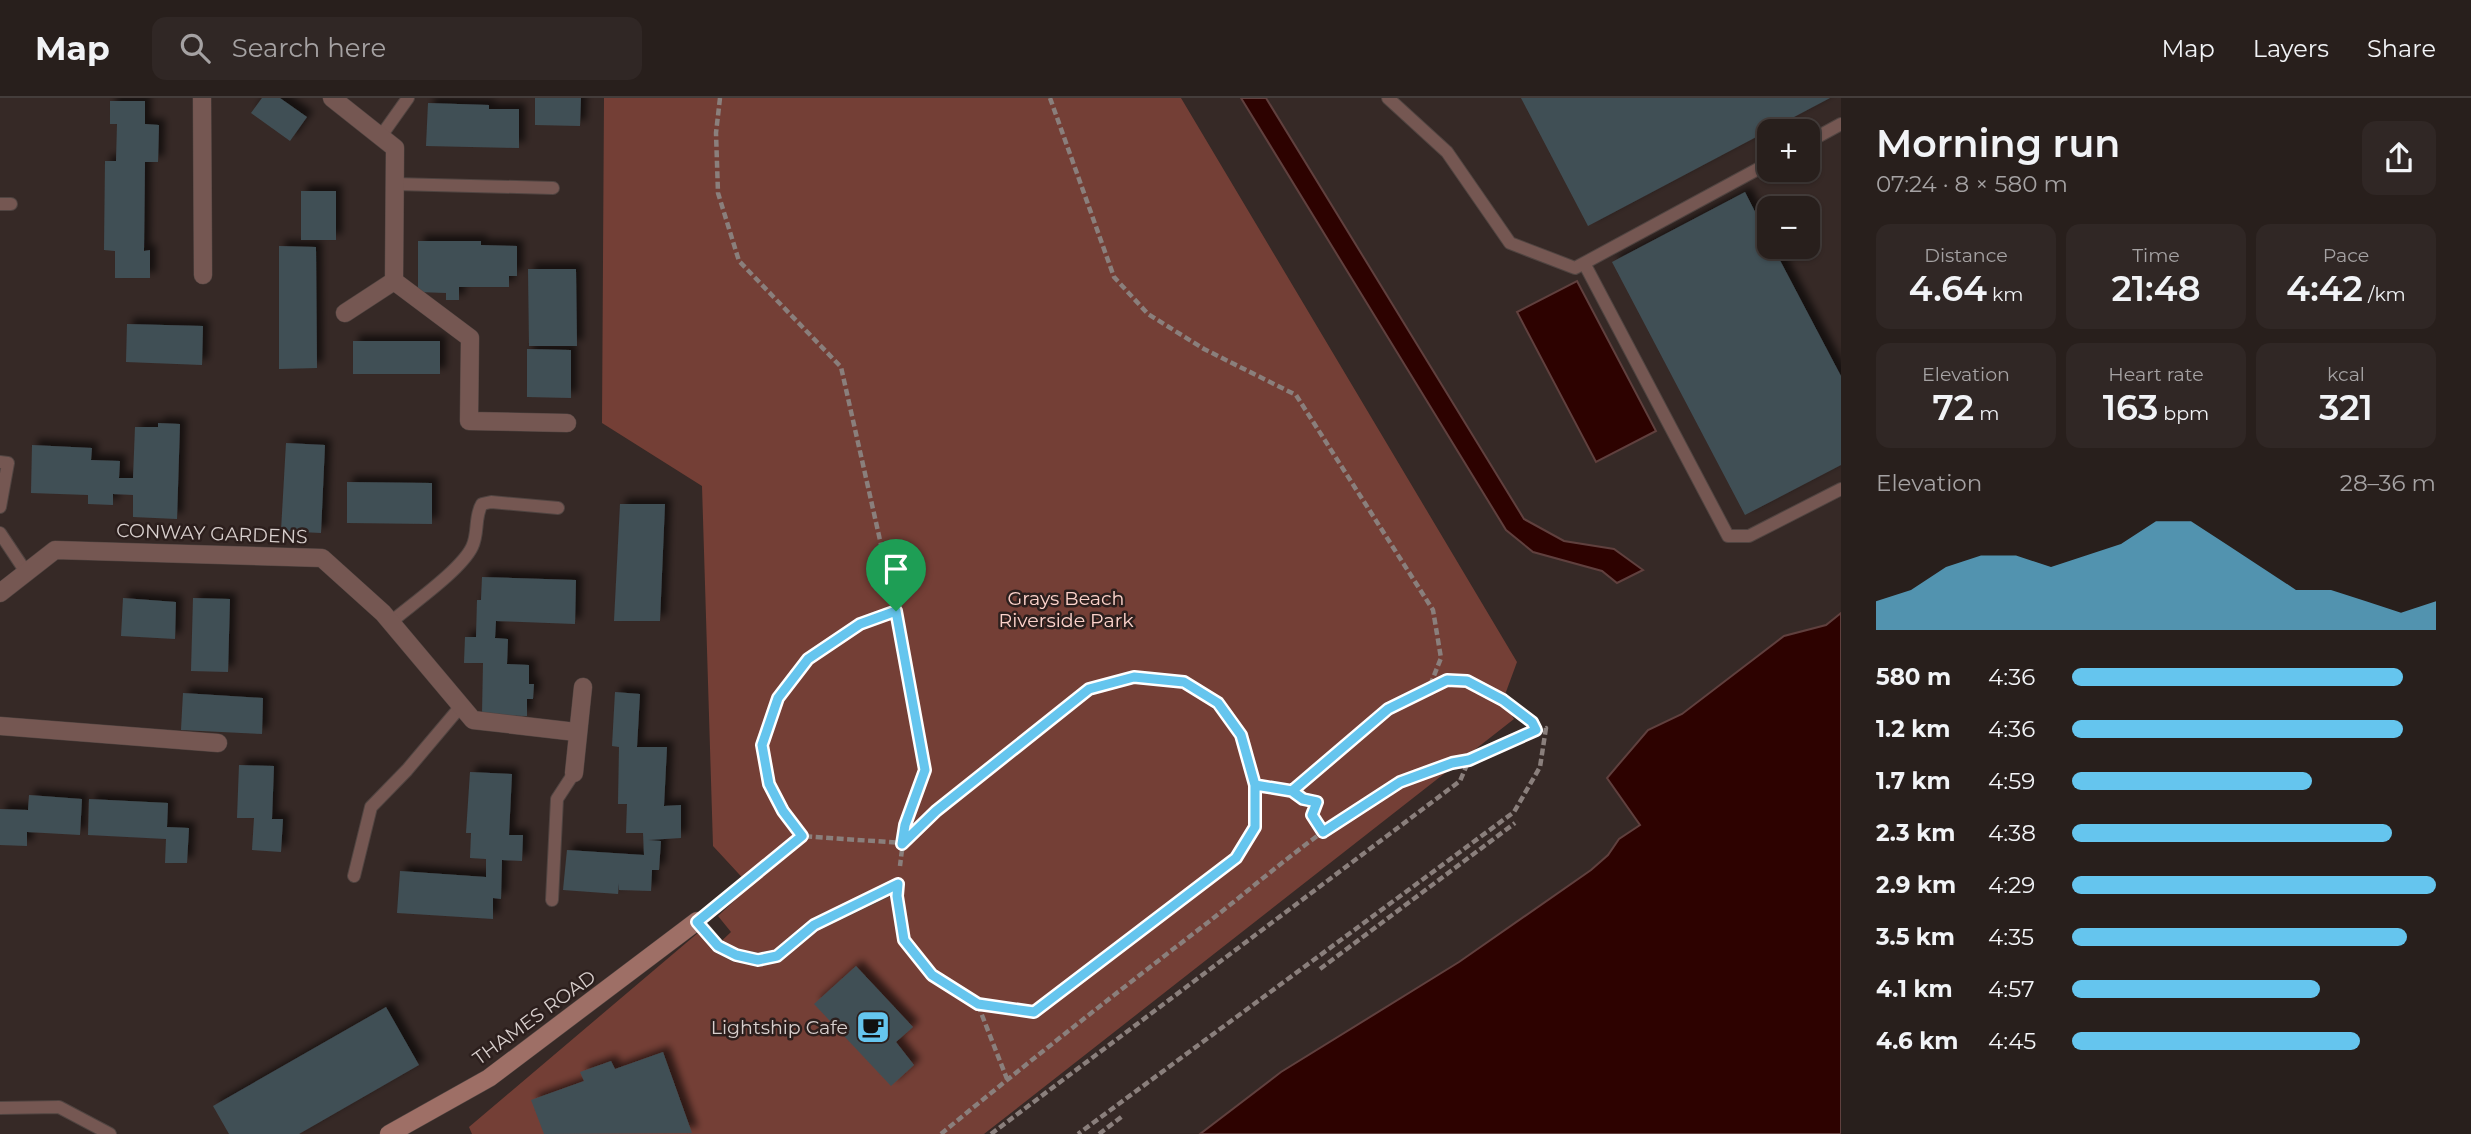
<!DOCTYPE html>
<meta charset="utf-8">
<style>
:root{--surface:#281f1c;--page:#302725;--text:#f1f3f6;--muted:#a5a2a3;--line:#443d3b;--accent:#65c5ee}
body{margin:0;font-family:Montserrat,sans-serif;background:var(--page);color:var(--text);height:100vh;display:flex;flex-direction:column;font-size:26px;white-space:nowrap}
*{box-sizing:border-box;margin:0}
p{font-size:23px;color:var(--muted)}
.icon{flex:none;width:38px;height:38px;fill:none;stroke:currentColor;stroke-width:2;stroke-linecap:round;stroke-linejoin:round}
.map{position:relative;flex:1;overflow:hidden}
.details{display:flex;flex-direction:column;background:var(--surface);width:630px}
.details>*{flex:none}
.tools{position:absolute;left:1757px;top:21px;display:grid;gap:14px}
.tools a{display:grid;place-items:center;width:63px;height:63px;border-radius:14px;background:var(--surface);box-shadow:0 2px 5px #0004,0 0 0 2px var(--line);font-size:35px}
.pin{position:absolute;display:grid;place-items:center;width:60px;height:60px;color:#fff;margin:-72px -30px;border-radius:50% 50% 50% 0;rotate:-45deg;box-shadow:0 0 7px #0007}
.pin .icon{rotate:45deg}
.round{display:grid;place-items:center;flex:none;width:74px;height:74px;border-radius:14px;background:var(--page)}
.summary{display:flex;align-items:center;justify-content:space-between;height:119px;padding:0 35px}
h1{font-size:38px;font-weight:600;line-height:52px}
.stats{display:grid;grid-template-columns:repeat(3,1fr);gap:10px;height:119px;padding:7px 35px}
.stats div{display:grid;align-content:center;border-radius:14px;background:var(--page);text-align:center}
.stats b{font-size:35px;font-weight:600}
.stats small{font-size:19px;font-weight:400}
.stats p{font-size:19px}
.chart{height:196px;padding:14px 35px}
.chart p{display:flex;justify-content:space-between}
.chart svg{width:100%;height:126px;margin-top:7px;fill:var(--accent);opacity:.7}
ul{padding:0 35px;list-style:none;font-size:23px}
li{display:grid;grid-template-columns:112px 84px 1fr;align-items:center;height:52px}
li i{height:18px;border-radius:9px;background:var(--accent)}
header{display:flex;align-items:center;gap:42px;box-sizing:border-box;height:98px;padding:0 35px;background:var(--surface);border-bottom:2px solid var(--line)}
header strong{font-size:33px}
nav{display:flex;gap:38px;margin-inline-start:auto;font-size:24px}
.search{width:490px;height:63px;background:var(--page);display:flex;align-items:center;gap:18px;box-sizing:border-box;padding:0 24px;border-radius:14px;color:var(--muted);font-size:26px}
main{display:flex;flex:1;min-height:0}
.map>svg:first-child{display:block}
</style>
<header>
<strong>Map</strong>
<div class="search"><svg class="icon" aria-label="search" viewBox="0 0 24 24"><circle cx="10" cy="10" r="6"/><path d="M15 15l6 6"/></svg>Search here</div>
<nav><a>Map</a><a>Layers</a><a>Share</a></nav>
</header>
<main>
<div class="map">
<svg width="1841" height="1036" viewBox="0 0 1841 1036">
<defs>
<filter id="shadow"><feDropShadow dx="6" dy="-6" stdDeviation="3.5" flood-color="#0009"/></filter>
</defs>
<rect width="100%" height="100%" fill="#362926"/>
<path fill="#743f36" d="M604 0H1181L1517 564 1503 602 1514 621 984 1036H472L469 1029 699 834 712 852 731 834 718 818 750 788 713 748 702 388 602 325Z"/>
<path fill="#2d0200" stroke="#60403e" stroke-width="2" d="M1241 0H1266L1524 421 1564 443 1614 451 1643 472 1617 485 1602 473 1533 454 1506 432Z
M1577 183 1656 333 1596 364 1517 214Z
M1841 515V1036H1200L1281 974 1459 864 1591 772 1608 757 1619 741 1640 727 1607 680 1648 632 1682 616 1784 538 1826 527Z"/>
<path fill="#414f55" filter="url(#shadow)" d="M262 0H280L307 19 290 43 251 15Z
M535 0H581L580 28 535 27Z
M1521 0H1830L1588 128Z
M110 3H145V26L159 27 158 64H145L144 153 150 152V180H115V153L104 152 105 63H116L117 26H110Z
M428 5 489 7V11H519V50L426 48Z
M301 93H336V142H301Z
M1745 94 1769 141V149H1773L1841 278V367L1745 417 1612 164Z
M418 143H481V147L517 148V178H509V189H459V202H446V195L418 194Z
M279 148 316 149 317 270 279 271Z
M528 171H576L577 248H529Z
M127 226 203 228 202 267 126 264Z
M353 243H440V276H353Z
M527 251 571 252V300L527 299Z
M158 325 180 326 177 421 133 419V397L113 396V407L88 406V397L31 395 32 347 92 350 91 362 120 363 119 380H133L135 329H158Z
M286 345 325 347 321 435 281 433Z
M347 384 432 385V426L347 425Z
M620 406H665L660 523H614Z
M482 479 576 482 575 526 496 523 495 540 508 541 507 566 529 567V586H534L533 601H527V618L482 617 483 565H464L465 539H476L477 502H481Z
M123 500 176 504 175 541 121 538Z
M193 500 230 501 228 574 191 573Z
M615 594 640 596 637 649H667L664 708 681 707V740L648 742 661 743 659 772H652L651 793 619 792V785L618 796 563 792 567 752 644 757 643 735H626L627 706H618L619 649 612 648Z
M183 595 263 600 262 636 181 632Z
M239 667 274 668 272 721H283L281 754 252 752 254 720H237Z
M470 674 512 676 509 737H523L522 763 502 762 501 801 493 800V821L397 815 400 773 486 779V761L470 760 471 735H466Z
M29 697 82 701 80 737 27 734V748L0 747V711L28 712Z
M89 701 168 705 167 729 189 730 187 765H165L166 741 88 737Z
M856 868 913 929 896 944 914 967 891 988 814 906Z
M386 909 419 967 299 1036H229L213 1008Z
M663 954 692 1035 544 1036 531 1002 584 983 580 974 611 963 615 971Z"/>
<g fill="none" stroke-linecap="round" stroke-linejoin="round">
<g stroke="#504441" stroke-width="14">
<path id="lane" d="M1388 0 1447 54 1510 145 1575 170 1769 65
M381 38 408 0
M1808 44 1841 26
M395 86 553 90
M0 106H11
M1584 165 1728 438H1749L1841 391
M0 364 8 365 0 409
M0 435 26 474
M391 524C412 506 461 472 472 449 479 435 474 419 482 406L491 404 558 410
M354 778 371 709 407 672 461 608
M552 802 557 701 574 675
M697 823 718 848 735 857 758 862 777 858 814 827 898 787
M0 1010 59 1009 110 1036"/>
</g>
<g stroke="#504441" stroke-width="19">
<path id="street" d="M202 0 203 177
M332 0 395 50 394 183 470 240 469 323 567 325
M345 215 394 183
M0 495 55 452 322 460 383 515 473 622 576 634
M0 628 218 645
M574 675 583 589"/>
</g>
<g stroke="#504441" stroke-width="19">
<path id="secondary" d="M389 1036 489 980 697 823"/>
</g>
<path stroke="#8a7f7c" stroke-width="4.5" stroke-dasharray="7 3.5" stroke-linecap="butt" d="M720 0 716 35 718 95 739 163 841 269 905 553 925 672 905 727 900 768
M1050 0 1114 179 1148 216 1204 251 1296 297 1433 512 1441 560 1429 590 1388 611 1292 693 1255 687
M1429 590C1441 584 1452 579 1466 582 1483 587 1529 617 1536 633
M1292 693 1303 701 1317 704 1312 717 1323 735
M802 738 784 713 769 686 762 647 778 600 808 561 860 526 896 513
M715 809 802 738 902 745 936 713 1089 591 1134 579 1184 585 1218 605 1241 637 1255 687V729L1236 760 1034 914 978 906 932 877 904 842 899 808
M1320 871 1515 725
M978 907 1007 981
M941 1036C1029 963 1120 892 1211 822 1285 764 1375 680 1469 662
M991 1036 1460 683 1469 662 1546 630 1540 669 1514 714 1078 1036
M1099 1036 1124 1017"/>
<use href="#lane" stroke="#755752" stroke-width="12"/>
<use href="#street" stroke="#755752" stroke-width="18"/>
<use href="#secondary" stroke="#9e6f66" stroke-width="18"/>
</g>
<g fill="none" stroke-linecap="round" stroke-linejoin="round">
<g stroke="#fff" stroke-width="14">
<path id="route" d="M896 513 925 672 905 727 902 746 936 713 1089 591 1134 579 1184 584 1218 605 1241 637 1255 687 1292 693 1303 701 1317 704 1312 717 1323 734 1400 684 1452 665 1469 662 1536 632 1532 624 1503 602 1467 583 1447 582 1388 611 1292 693 1255 687V729L1236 760 1034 914 978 906 932 877 904 842 897 798 898 786 814 827 777 858 758 862 736 857 718 848 697 824 802 738 783 713 769 686 762 647 778 600 808 561 860 526 896 513"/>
</g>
<use href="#route" stroke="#65c5ee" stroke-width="9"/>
</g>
<defs>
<g id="cafe-square" transform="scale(1.75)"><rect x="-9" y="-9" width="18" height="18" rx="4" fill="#65c5ee" stroke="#2c1f1d"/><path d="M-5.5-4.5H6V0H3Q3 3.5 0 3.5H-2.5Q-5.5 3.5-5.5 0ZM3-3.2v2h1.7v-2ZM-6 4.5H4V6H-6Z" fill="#111"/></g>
</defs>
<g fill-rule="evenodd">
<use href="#cafe-square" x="873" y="929"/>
</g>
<g text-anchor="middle" stroke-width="5" stroke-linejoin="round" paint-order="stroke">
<g font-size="19" fill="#d8cfcd" stroke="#2c1f1d">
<text transform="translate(212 435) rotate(2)" y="7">CONWAY GARDENS</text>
<text transform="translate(534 919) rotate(-36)" y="7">THAMES ROAD</text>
</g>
<g font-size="19" fill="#fdd3cb" stroke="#2c1f1d">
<text x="1066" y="507">Grays Beach<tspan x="1066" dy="22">Riverside Park</tspan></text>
</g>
<g font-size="19" fill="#d8cfcd" stroke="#2c1f1d" text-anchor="end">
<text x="848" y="936">Lightship Cafe</text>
</g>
</g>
</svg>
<div class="tools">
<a>+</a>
<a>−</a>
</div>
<div class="pin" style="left:896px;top:513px;background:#1e9e55"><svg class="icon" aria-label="arrive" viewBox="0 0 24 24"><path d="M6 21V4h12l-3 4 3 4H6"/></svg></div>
</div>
<section class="details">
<div class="summary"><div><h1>Morning run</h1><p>07:24 · 8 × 580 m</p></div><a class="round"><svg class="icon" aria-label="share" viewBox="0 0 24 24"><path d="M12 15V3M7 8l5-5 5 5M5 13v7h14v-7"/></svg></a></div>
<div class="stats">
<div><p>Distance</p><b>4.64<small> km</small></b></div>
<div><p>Time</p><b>21:48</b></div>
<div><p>Pace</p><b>4:42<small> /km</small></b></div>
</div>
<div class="stats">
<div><p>Elevation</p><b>72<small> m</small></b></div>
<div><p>Heart rate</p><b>163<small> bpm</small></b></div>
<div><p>kcal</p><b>321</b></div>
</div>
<div class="chart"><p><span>Elevation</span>28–36 m</p>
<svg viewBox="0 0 160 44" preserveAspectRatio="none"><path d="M0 44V34L10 30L20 22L30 18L40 18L50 22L60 18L70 14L80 6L90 6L100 14L110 22L120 30L130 30L140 34L150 38L160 34V44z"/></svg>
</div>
<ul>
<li><b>580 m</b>4:36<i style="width:91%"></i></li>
<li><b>1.2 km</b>4:36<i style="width:91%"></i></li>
<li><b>1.7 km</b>4:59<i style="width:66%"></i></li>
<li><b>2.3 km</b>4:38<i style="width:88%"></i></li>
<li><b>2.9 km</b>4:29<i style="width:100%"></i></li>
<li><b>3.5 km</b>4:35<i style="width:92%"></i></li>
<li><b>4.1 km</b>4:57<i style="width:68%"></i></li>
<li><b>4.6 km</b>4:45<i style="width:79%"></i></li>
</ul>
</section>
</main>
